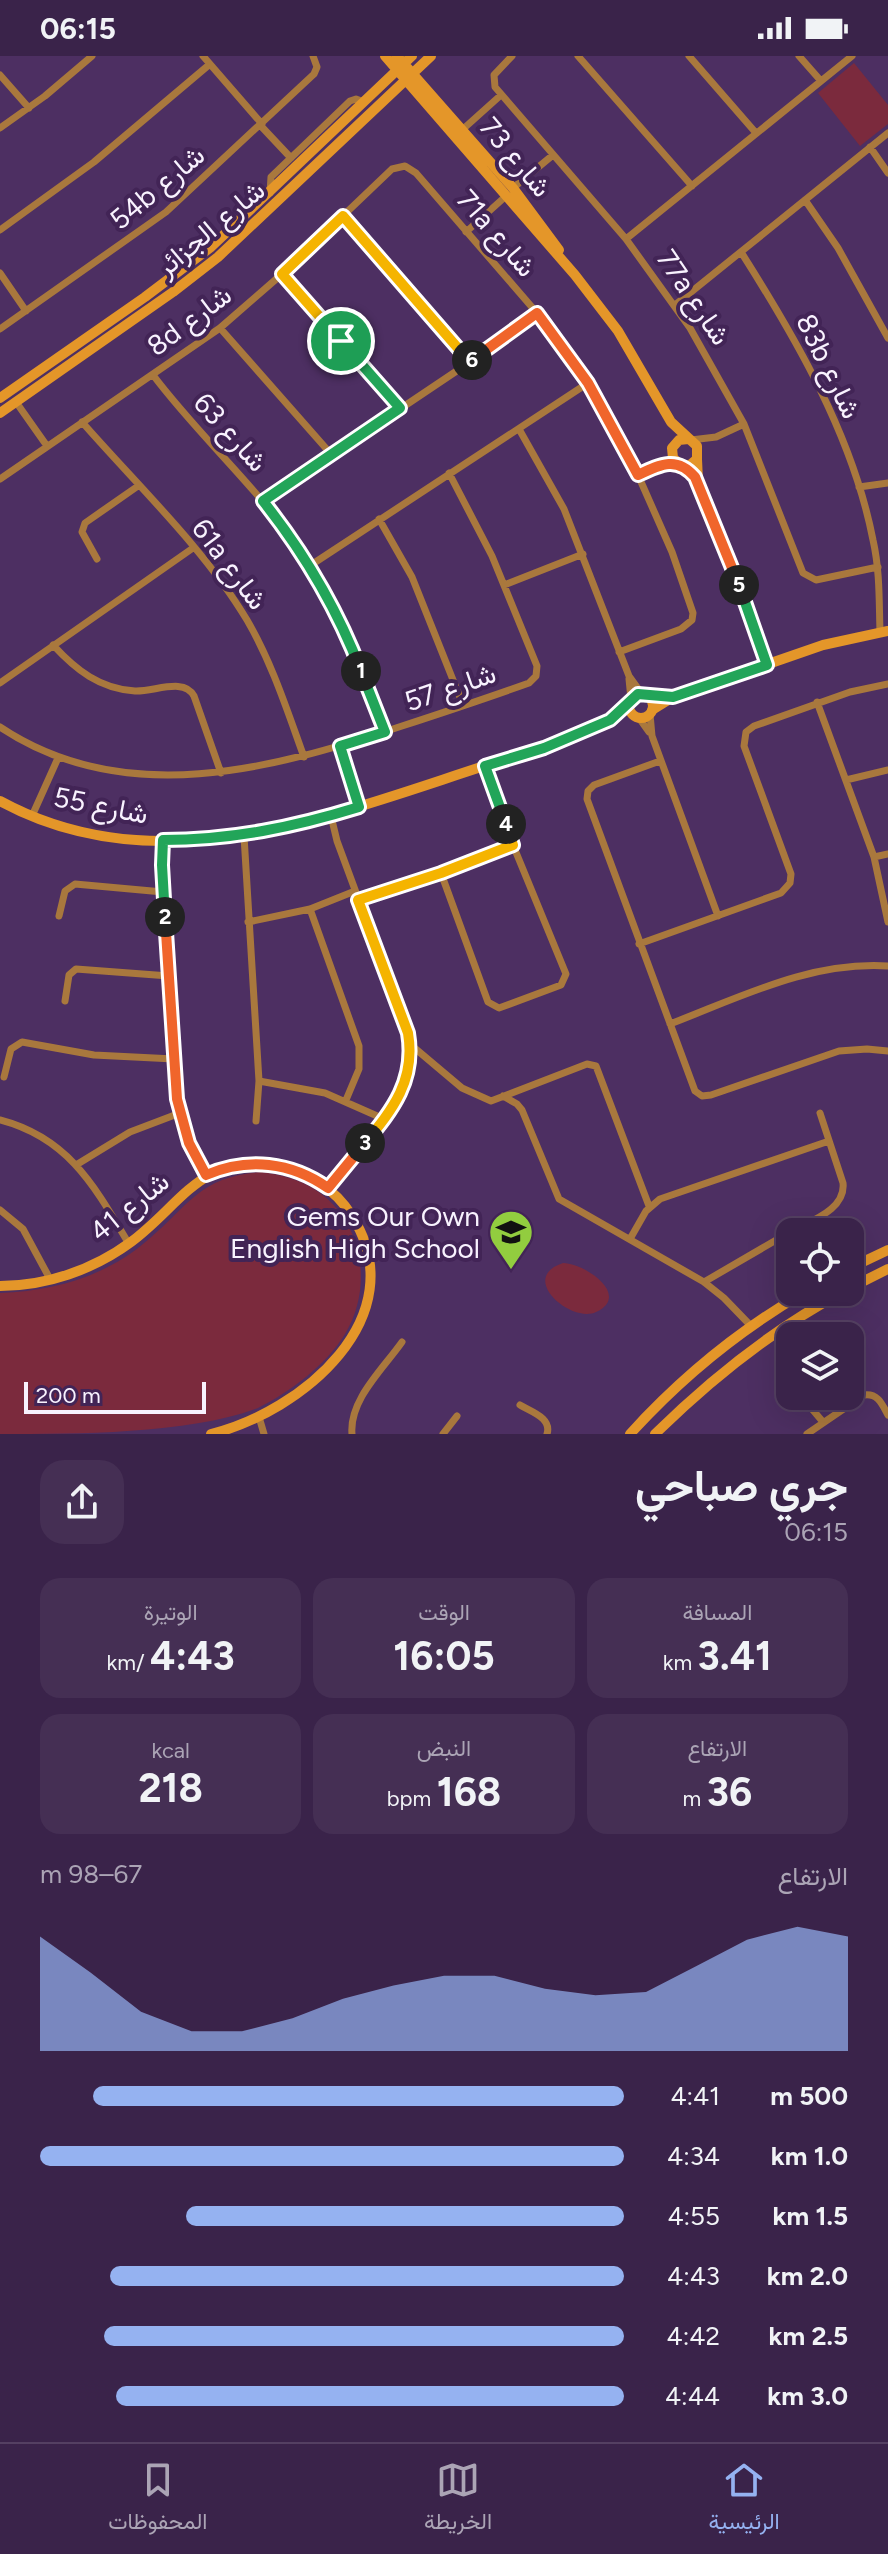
<!DOCTYPE html>
<html lang="ar">
<meta charset="utf-8">
<style>
:root{--surface:#3a234a;--page:#452f54;--text:#f1f3f6;--muted:#aba4b5;--line:#544062;--accent:#95b2f1}
body{margin:0;font-family:Figtree,Vazirmatn,sans-serif;background:var(--page);color:var(--text);direction:rtl;height:100vh;display:flex;flex-direction:column;font-size:30px;white-space:nowrap}
*{box-sizing:border-box;margin:0}
p{font-size:26px;color:var(--muted)}
.icon{flex:none;width:44px;height:44px;fill:none;stroke:currentColor;stroke-width:2;stroke-linecap:round;stroke-linejoin:round}
.map{position:relative;height:1378px;overflow:hidden;direction:ltr}
.panel{display:flex;flex-direction:column;background:var(--surface);flex:1}
.panel>*{flex:none}
.controls{position:absolute;left:776px;top:1162px;display:grid;gap:16px}
.controls a{display:grid;place-items:center;width:88px;height:88px;border-radius:16px;background:var(--surface);box-shadow:0 8px 32px #0002,0 0 0 2px var(--line);font-size:40px}
.scale{position:absolute;left:24px;bottom:20px;width:182px;box-sizing:border-box;padding-left:8px;border:4px solid #f8f2fe;border-top:0;font-size:22px;line-height:28px;white-space:nowrap;color:#f8f2fe;-webkit-text-stroke:6px #422456;paint-order:stroke}
.pin{position:absolute;display:grid;place-items:center;width:68px;height:68px;color:#fff;margin:-34px;border:4px solid #fff;border-radius:50%;box-shadow:0 2px 8px #0007}
.km{position:absolute;width:40px;height:40px;margin:-20px;border-radius:50%;background:#222;color:#fff;font-size:22px;line-height:40px;text-align:center}
.round{display:grid;place-items:center;flex:none;width:84px;height:84px;border-radius:24px;background:var(--page)}
.headline{display:flex;align-items:center;justify-content:space-between;height:136px;padding:0 40px}
h1{font-size:44px;font-weight:700;line-height:60px}
.figures{display:grid;grid-template-columns:repeat(3,1fr);gap:12px;height:136px;padding:8px 40px}
.figures div{display:grid;align-content:center;border-radius:20px;background:var(--page);text-align:center}
.figures b{font-size:40px;font-weight:700}
.figures small{font-size:22px;font-weight:400}
.figures p{font-size:22px}
.chart{height:224px;padding:16px 40px}
.chart p{display:flex;justify-content:space-between}
.chart svg{width:100%;height:144px;margin-top:8px;fill:var(--accent);opacity:.7}
ul{padding:0 40px;list-style:none;font-size:26px}
li{display:grid;grid-template-columns:128px 96px 1fr;align-items:center;height:60px}
li i{height:20px;border-radius:10px;background:var(--accent)}
.status{display:flex;justify-content:space-between;align-items:center;height:56px;padding:0 40px;background:var(--surface);direction:ltr}
.status svg{height:22px;fill:currentColor}
.tab-bar{display:flex;justify-content:space-around;align-items:center;height:112px;border-top:2px solid var(--line);background:var(--surface);font-size:22px;color:var(--muted)}
.tab-bar a{display:grid;justify-items:center;gap:4px}
.tab-bar .current{color:var(--accent)}
.map>svg:first-child{display:block}
</style>
<div class="status"><b>06:15</b><svg viewBox="0 0 49 12"><path d="M0 12V9h3v3zM5 12V6h3v6zM10 12V3h3v9zM15 12V0h3v12zM26 1h20v11H26zM47 4h2v5h-2z"/></svg></div>
<div class="map">
<svg width="888" height="1378" viewBox="0 0 888 1378">
<rect width="100%" height="100%" fill="#4d2f62"/>
<path fill="#7b2a3d" d="M854 7 888 49V68L860 90 818 37Z
M262 1116C281 1119 298 1123 314 1133 363 1163 374 1231 345 1278 326 1309 290 1336 258 1352 190 1378 76 1378 0 1378V1237C55 1235 107 1220 149 1183 191 1147 201 1120 262 1116Z
M563 1207C584 1207 632 1239 596 1256 572 1268 517 1222 563 1207Z"/>
<g fill="none" stroke-linecap="round" stroke-linejoin="round">
<path stroke="#a9783d" stroke-width="7" d="M203 0 262 68
M512 0 494 19 495 31 626 183 690 272 744 368 803 517 816 524 878 511
M578 0 692 130
M689 0 756 77
M799 0 821 25
M0 19 29 52
M260 69 291 102
M0 72 45 40 92 0
M462 74 501 39
M870 91 888 117
M513 132 553 99
M270 137 271 121 350 45 356 43 364 46
M805 144 838 192 888 282
M343 160 470 306
M0 174 94 106 210 8
M466 176 506 140
M626 183 852 0
M741 196C797 284 853 381 873 484 880 515 879 545 880 576
M0 217 26 255
M282 218 400 352
M675 249 888 77
M220 272 331 398
M0 273 166 156 314 18 317 11 313 0
M153 319C202 384 265 438 310 508 343 559 363 619 385 676
M16 346 47 390
M82 366C137 429 204 492 247 564 272 607 287 654 304 701
M519 373 564 453 629 620 642 638
M691 384 716 381 744 368
M638 419 661 409H679
M0 423 220 272 282 218 392 113 405 110 416 117 537 257 588 327 638 419 672 496 693 557 692 564 681 573 619 596
M859 431 888 427
M263 445 470 306 537 257
M379 463 412 521 463 649
M97 503 82 476 85 467 138 430
M311 509 588 327
M504 529 583 498
M53 589C76 614 100 633 135 635 154 636 184 621 194 640L221 717
M629 623 631 643
M0 627 193 492
M817 646 874 801 888 866
M650 658 652 680 718 860
M639 662 649 676
M0 671C124 754 273 713 402 670 445 656 487 642 529 627L536 620 537 610 492 500 449 417
M340 690 359 751
M660 705 594 729 588 735 587 743 695 1035 702 1040 711 1039 839 995 867 993 888 995
M846 724 888 714
M32 760 58 702
M244 780 259 1025 256 1065
M163 784C161 832 166 879 169 927 174 996 171 1058 206 1119
M874 801 888 798
M441 817 488 946 499 952 561 929 566 918 513 789 485 710
M358 844 441 817 513 789
M310 853 359 990V1013L346 1044
M59 860 65 835 75 828 163 836
M248 866 310 853 355 835
M639 888 781 837 790 827 791 818 744 690 746 676 754 670 850 636 888 628
M65 945 69 919 76 913 169 920
M670 968C741 941 810 905 888 910
M411 989 462 1032 491 1045 587 1008 596 1010 649 1150
M4 1021 11 993 22 986 94 999 174 1003
M259 1025 325 1037 384 1063
M503 1040 517 1048 522 1054 559 1143 704 1226 724 1242 752 1271
M0 1064C69 1082 95 1131 129 1188
M76 1109 130 1076 180 1057
M328 1132C365 1087 420 1041 408 977L337 785 331 760
M0 1154 23 1173 50 1223
M791 1176C810 1165 846 1154 843 1127L820 1057
M630 1183 646 1155 660 1143 829 1085
M704 1226 790 1176
M801 1340 823 1366
M520 1349C532 1356 552 1362 547 1378
M259 1361 264 1378
M352 1378C349 1344 383 1313 402 1286
M443 1378 457 1360
M807 1378 864 1339C878 1337 882 1348 888 1359"/>
<path stroke="#e49629" stroke-width="10" d="M385 0 575 219 618 275 671 366 697 390V403L690 409 682 410 673 402 672 392 679 384 688 383
M397 0 513 132 559 194
M0 342 145 241 211 191 412 0
M0 357 173 236 218 201 431 0
M697 403 698 425 762 590 767 609
M629 650a12 12 0 1 1 24 0a12 12 0 1 1-24 0Z
M652 654 673 641 823 589 888 575
M0 745C156 830 327 761 481 711 524 698 600 681 629 646
M850 1212 888 1194
M0 1230C46 1230 93 1214 131 1186 179 1151 202 1097 273 1109 305 1114 335 1132 352 1160 416 1261 301 1356 211 1378
M850 1232 888 1213
M630 1378C680 1323 741 1273 805 1236
M655 1378C712 1322 773 1273 843 1236"/>
</g>
<g fill="none" stroke-linecap="round" stroke-linejoin="round">
<g stroke="#fff" stroke-width="16">
<path id="split-1" d="M341 285 400 352 263 445C305 498 337 552 361 615"/>
</g>
<g stroke="#fff" stroke-width="16">
<path id="split-2" d="M165 861 162 809 163 784C232 784 294 771 359 751L340 690 385 676 361 615"/>
</g>
<g stroke="#fff" stroke-width="16">
<path id="split-3" d="M165 861 177 1043 189 1087 206 1119C248 1101 291 1106 328 1132L365 1087"/>
</g>
<g stroke="#fff" stroke-width="16">
<path id="split-4" d="M365 1087C393 1053 416 1024 408 977L358 844 441 817 513 789 506 768"/>
</g>
<g stroke="#fff" stroke-width="16">
<path id="split-5" d="M506 768 485 710 544 692 610 664 638 638 673 641 767 609 739 529"/>
</g>
<g stroke="#fff" stroke-width="16">
<path id="split-6" d="M472 304 537 257 588 327 638 419C661 408 677 400 695 421L739 529"/>
</g>
<g stroke="#fff" stroke-width="16">
<path id="split-7" d="M341 285 282 218 343 160 470 306 472 304"/>
</g>
<use href="#split-1" stroke="#22a559" stroke-width="10"/>
<use href="#split-2" stroke="#22a559" stroke-width="10"/>
<use href="#split-3" stroke="#f0652b" stroke-width="10"/>
<use href="#split-4" stroke="#f5b400" stroke-width="10"/>
<use href="#split-5" stroke="#22a559" stroke-width="10"/>
<use href="#split-6" stroke="#f0652b" stroke-width="10"/>
<use href="#split-7" stroke="#f5b400" stroke-width="10"/>
</g>
<defs>
<g id="school-pin" transform="scale(2.3)"><path d="M0 17L-7.5 6A9.5 9.5 0 1 1 7.5 6Z" fill="#92cd3f" stroke="#422456"/><path d="M0-5L7-2L0 1L-7-2ZM-4 1L0 2.5L4 1V4Q0 6-4 4Z" fill="#111"/></g>
</defs>
<g fill-rule="evenodd">
<use href="#school-pin" x="511" y="1176"/>
</g>
<g text-anchor="middle" stroke-width="8" stroke-linejoin="round" paint-order="stroke">
<g font-size="28" fill="#f8f2fe" stroke="#422456">
<text transform="translate(516 101) rotate(50)" y="10">شارع 73</text>
<text transform="translate(157 131) rotate(-40)" y="10">54b شارع</text>
<text transform="translate(210 172) rotate(-40)" y="10">شارع الجزائر</text>
<text transform="translate(497 177) rotate(49)" y="10">71a شارع</text>
<text transform="translate(694 241) rotate(56)" y="10">77a شارع</text>
<text transform="translate(189 264) rotate(-37)" y="10">8d شارع</text>
<text transform="translate(829 310) rotate(64)" y="10">83b شارع</text>
<text transform="translate(231 376) rotate(48)" y="10">شارع 63</text>
<text transform="translate(230 508) rotate(53)" y="10">61a شارع</text>
<text transform="translate(450 631) rotate(-19)" y="10">شارع 57</text>
<text transform="translate(101 749) rotate(11)" y="10">شارع 55</text>
<text transform="translate(129 1150) rotate(-39)" y="10">شارع 41</text>
</g>
<g font-size="28" fill="#f8f2fe" stroke="#422456" text-anchor="end">
<text x="480" y="1170">Gems Our Own<tspan x="480" dy="32">English High School</tspan></text>
</g>
</g>
</svg>
<div class="controls">
<a><svg class="icon" aria-label="locate" viewBox="0 0 24 24"><circle cx="12" cy="12" r="6"/><path d="M12 2v4M12 18v4M2 12h4M18 12h4"/></svg></a>
<a><svg class="icon" aria-label="layers" viewBox="0 0 24 24"><path d="M12 4l9 5-9 5-9-5zM3 14l9 5 9-5"/></svg></a>
</div>
<div class="scale">200 m</div>
<div class="pin" style="left:341px;top:285px;background:#1e9e55"><svg class="icon" aria-label="arrive" viewBox="0 0 24 24"><path d="M6 21V4h12l-3 4 3 4H6"/></svg></div>
<b class="km" style="left:361px;top:615px">1</b>
<b class="km" style="left:165px;top:861px">2</b>
<b class="km" style="left:365px;top:1087px">3</b>
<b class="km" style="left:506px;top:768px">4</b>
<b class="km" style="left:739px;top:529px">5</b>
<b class="km" style="left:472px;top:304px">6</b>
</div>
<section class="panel">
<div class="headline"><div><h1>جري صباحي</h1><p>06:15</p></div><a class="round"><svg class="icon" aria-label="share" viewBox="0 0 24 24"><path d="M12 15V3M7 8l5-5 5 5M5 13v7h14v-7"/></svg></a></div>
<div class="figures">
<div><p>المسافة</p><b>3.41<small> km</small></b></div>
<div><p>الوقت</p><b>16:05</b></div>
<div><p>الوتيرة</p><b>4:43<small> /km</small></b></div>
</div>
<div class="figures">
<div><p>الارتفاع</p><b>36<small> m</small></b></div>
<div><p>النبض</p><b>168<small> bpm</small></b></div>
<div><p>kcal</p><b>218</b></div>
</div>
<div class="chart"><p><span>الارتفاع</span>67–98 m</p>
<svg viewBox="0 0 160 44" preserveAspectRatio="none"><path d="M0 44V9L10 20L20 32L30 38L40 38L50 34L60 28L70 24L80 21L90 21L100 25L110 27L120 26L130 18L140 10L150 6L160 9V44z"/></svg>
</div>
<ul>
<li><b>500 m</b>4:41<i style="width:91%"></i></li>
<li><b>1.0 km</b>4:34<i style="width:100%"></i></li>
<li><b>1.5 km</b>4:55<i style="width:75%"></i></li>
<li><b>2.0 km</b>4:43<i style="width:88%"></i></li>
<li><b>2.5 km</b>4:42<i style="width:89%"></i></li>
<li><b>3.0 km</b>4:44<i style="width:87%"></i></li>
</ul>
</section>
<nav class="tab-bar">
<a class="current"><svg class="icon" aria-label="home" viewBox="0 0 24 24"><path d="M3 11l9-7 9 7M6 9v11h12V9"/></svg>الرئيسية</a>
<a><svg class="icon" aria-label="map" viewBox="0 0 24 24"><path d="M3 6l6-2 6 2 6-2v14l-6 2-6-2-6 2zM9 4v14M15 6v14"/></svg>الخريطة</a>
<a><svg class="icon" aria-label="saved" viewBox="0 0 24 24"><path d="M7 4h10v16l-5-4-5 4z"/></svg>المحفوظات</a>
</nav>
